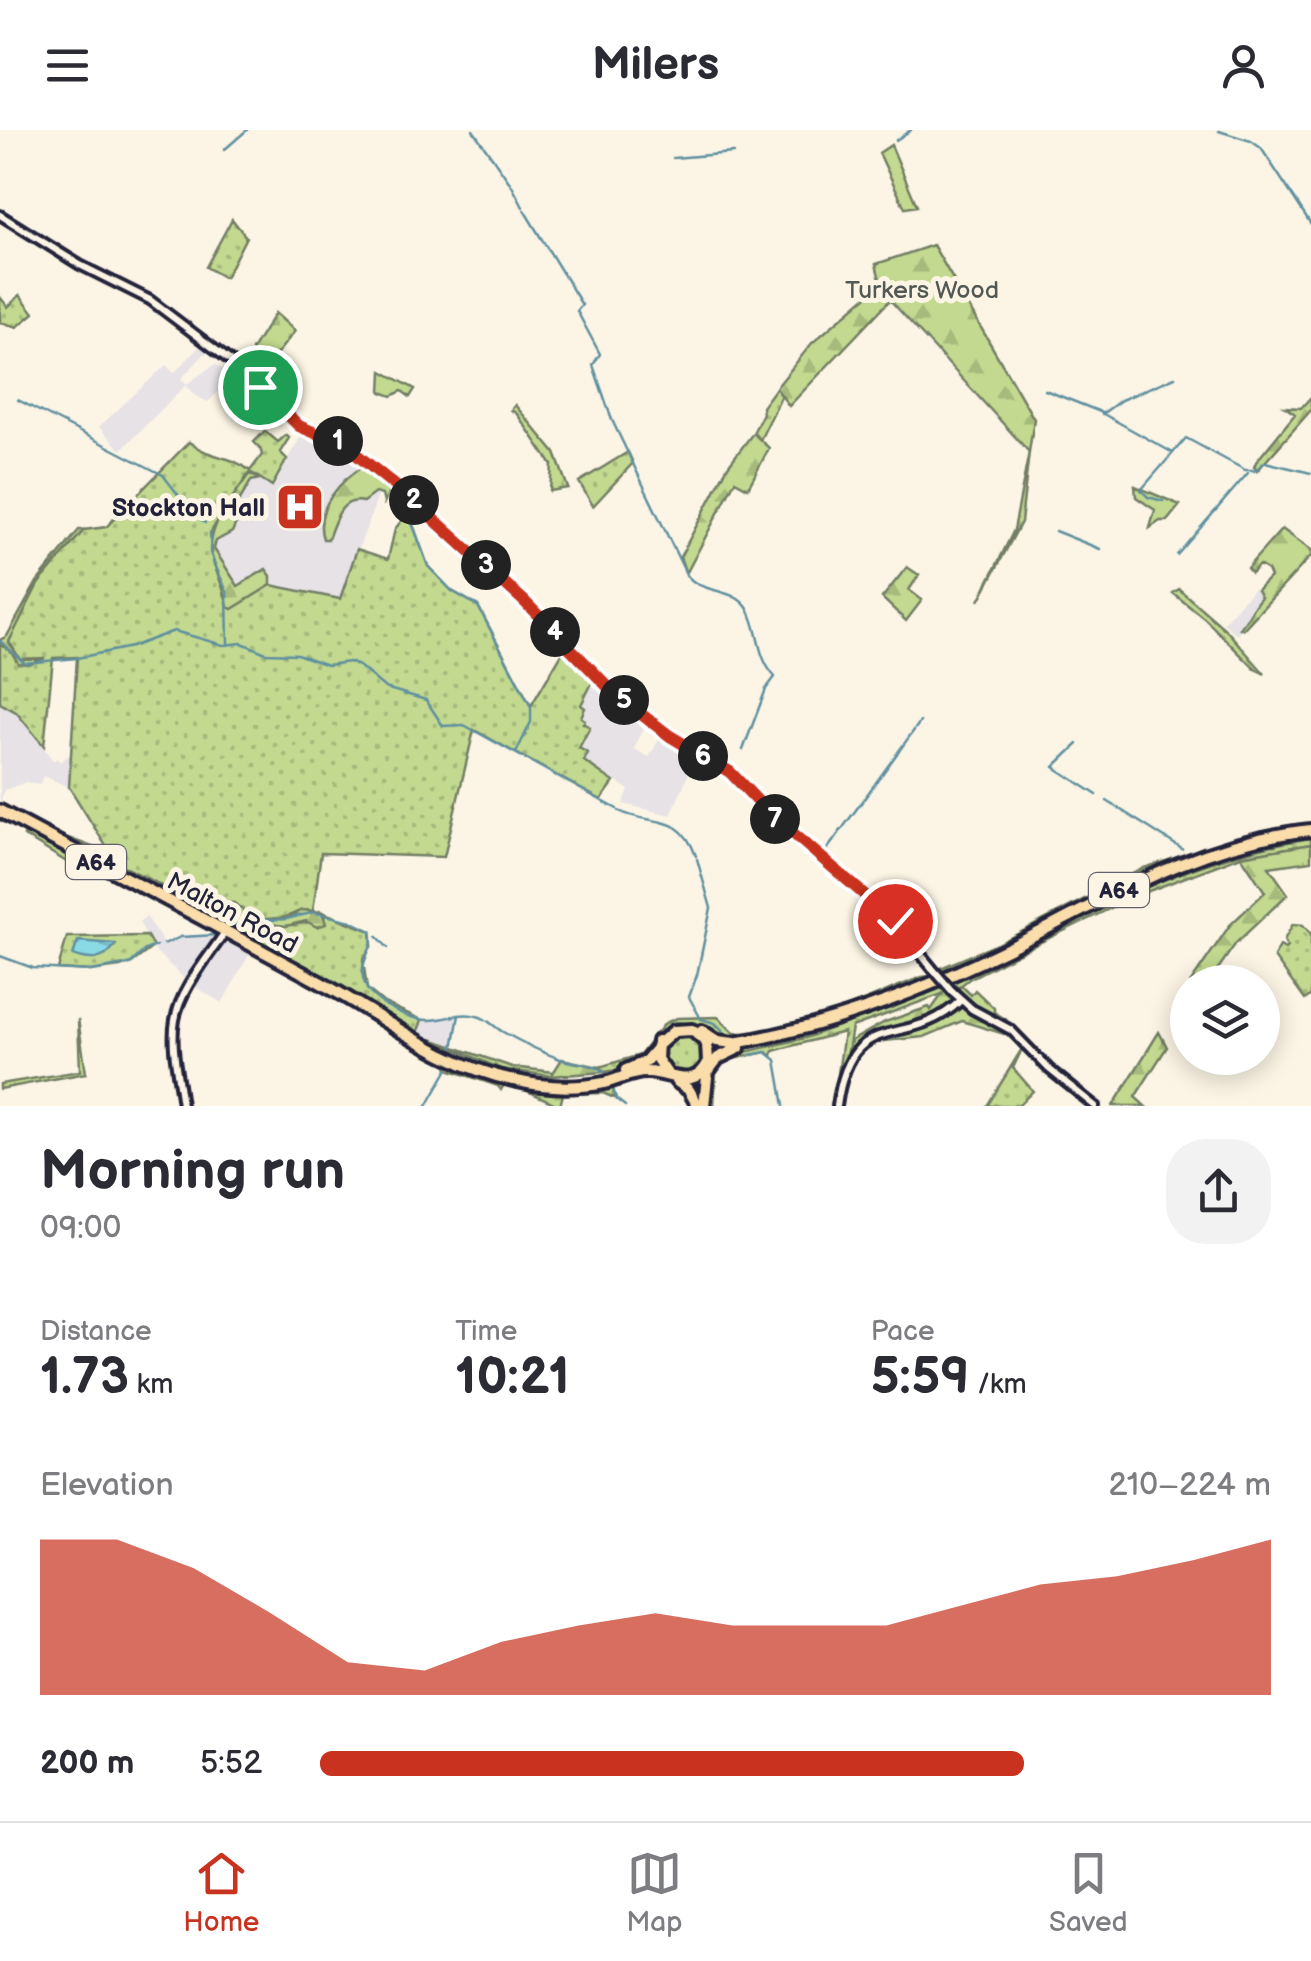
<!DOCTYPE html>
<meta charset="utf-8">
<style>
:root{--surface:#fff;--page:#f2f2f3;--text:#2b2b33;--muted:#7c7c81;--line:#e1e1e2;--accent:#c8321e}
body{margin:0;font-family:"Balsamiq Sans",sans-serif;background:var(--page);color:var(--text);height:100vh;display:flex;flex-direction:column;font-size:38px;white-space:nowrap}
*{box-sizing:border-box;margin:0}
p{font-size:32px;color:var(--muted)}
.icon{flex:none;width:55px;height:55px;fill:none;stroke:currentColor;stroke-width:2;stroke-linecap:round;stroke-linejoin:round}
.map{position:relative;height:976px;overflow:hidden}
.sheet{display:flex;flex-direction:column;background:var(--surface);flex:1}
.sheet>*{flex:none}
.controls{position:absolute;left:1170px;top:835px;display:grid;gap:20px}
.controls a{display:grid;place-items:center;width:110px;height:110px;border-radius:50%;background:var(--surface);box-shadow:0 5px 25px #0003;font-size:50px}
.pin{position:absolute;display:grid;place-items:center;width:85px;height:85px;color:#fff;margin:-42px;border:5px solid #fff;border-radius:50%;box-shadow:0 2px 10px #0007}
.km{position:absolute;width:50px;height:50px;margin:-25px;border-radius:50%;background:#222;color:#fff;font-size:28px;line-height:50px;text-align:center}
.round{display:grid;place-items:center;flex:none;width:105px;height:105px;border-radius:40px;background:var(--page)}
.overview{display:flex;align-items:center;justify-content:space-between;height:170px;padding:0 40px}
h1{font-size:55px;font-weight:700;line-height:75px}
.stats{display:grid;grid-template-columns:repeat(3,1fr);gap:15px;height:170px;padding:10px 40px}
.stats div{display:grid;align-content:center}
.stats b{font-size:50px;font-weight:700}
.stats small{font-size:28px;font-weight:400}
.stats p{font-size:28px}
.chart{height:280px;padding:20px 40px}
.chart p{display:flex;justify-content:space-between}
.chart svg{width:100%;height:180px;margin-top:10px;fill:var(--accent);opacity:.7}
ul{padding:0 40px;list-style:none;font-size:32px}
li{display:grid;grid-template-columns:160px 120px 1fr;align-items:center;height:75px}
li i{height:25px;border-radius:12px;background:var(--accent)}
header{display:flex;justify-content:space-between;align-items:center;height:130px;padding:0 40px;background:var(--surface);font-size:45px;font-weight:700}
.tab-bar{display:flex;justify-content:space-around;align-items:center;height:140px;border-top:2px solid var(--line);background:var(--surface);font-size:28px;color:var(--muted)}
.tab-bar a{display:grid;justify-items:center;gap:5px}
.tab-bar .current{color:var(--accent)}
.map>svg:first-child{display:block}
</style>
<header><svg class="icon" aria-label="menu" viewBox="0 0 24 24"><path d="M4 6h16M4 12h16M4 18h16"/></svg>Milers<svg class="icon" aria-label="person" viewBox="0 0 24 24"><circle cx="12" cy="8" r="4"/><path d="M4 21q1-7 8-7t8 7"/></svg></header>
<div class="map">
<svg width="1311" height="976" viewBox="0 0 1311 976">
<defs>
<pattern id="grass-dots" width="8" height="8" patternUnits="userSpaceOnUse" patternTransform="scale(2.5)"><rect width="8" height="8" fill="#c2d98f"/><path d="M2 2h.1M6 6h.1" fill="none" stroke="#a6ba7c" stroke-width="1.8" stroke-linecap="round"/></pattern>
<pattern id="forest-firs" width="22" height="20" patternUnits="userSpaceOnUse" patternTransform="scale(2.5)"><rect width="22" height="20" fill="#c2d98f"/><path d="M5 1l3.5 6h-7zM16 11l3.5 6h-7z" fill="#a6ba7c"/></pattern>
<pattern id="cemetery-stones" width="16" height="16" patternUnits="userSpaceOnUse" patternTransform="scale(2.5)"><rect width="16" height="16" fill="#c2d98f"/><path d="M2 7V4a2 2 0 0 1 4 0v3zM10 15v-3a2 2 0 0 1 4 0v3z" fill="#a6ba7c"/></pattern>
<pattern id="park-tufts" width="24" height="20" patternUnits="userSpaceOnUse" patternTransform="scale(2.5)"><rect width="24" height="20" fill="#c2d98f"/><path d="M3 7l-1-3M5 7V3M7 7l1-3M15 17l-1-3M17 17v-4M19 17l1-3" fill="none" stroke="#a6ba7c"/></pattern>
<pattern id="water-waves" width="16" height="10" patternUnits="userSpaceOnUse" patternTransform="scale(2.5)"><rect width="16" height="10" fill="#89dae4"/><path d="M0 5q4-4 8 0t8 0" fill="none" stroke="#76bbc4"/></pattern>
</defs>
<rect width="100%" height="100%" fill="#fcf5e5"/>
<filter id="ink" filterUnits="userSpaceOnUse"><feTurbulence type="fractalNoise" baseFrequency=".01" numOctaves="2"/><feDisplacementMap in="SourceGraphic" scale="20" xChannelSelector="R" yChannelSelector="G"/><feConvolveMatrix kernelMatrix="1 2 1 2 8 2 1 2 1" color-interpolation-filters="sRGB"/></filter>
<g filter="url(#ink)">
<path fill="#e6e2e6" d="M203 213 210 218 181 249 187 254 215 234 233 247 208 272 195 266 186 255 121 320 99 297 166 235 174 243Z
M305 300 359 331 384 350 340 469 271 455 232 479 213 430 210 403 250 342 272 355Z
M1254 458 1262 467 1249 480 1247 490 1237 505 1223 493Z
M593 552 611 567 603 583 616 592 625 575 647 592 634 619 649 627 663 603 696 626 671 685 623 674 629 660 584 630 578 618 590 597 583 593 580 575Z
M0 573 16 582 53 630 57 628 60 632 72 623 69 657 43 646 39 655 26 652 4 660 0 675Z
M146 786 164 814 180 807 208 805 216 801 252 820 222 873 190 854 154 820 139 792Z
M459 885 453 918 418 901 422 890Z"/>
<path fill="url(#grass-dots)" stroke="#727e65" stroke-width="2.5" d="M232 89 246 107 225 148 206 137Z
M20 165 34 183 17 197 0 192V167L8 177Z
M776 258 782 265 760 310 753 303 763 283 762 277Z
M265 301 278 312 286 305 289 308 280 322 287 329 272 356 250 342 210 403 213 430 232 478 271 455 340 469 357 419 388 429 395 399 402 390 411 389 428 436 452 461 478 476 531 576 565 518 594 549 581 575 585 578 581 587 585 590 583 593 590 597 579 618 588 623 584 631 614 652 601 670 474 600 444 727 321 723 313 781 302 780 282 789 253 790 234 773 223 772 202 762 196 782 168 767 174 762 119 734 118 740 1 678 0 675 60 705 111 724 69 657 77 527 53 528 44 616 16 582 0 573V514L11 521 19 533 38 529H20L8 512 38 454 84 400 106 397 189 312C210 329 230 324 250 341L262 325 260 318 254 312Z
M628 322 633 333 593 376 579 352Z
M1029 322 1021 392 979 471 1014 400Z
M1311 693V697L1141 744 942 845 938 839 998 814 1144 738 1248 705Z
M27 699 76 725 70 734 24 706Z
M1311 708V714L1241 726 1138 765 1035 815 969 849 954 861 948 854C1067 797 1178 728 1311 708Z
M878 768 899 773 910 786 909 804Z
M322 782 371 801 372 815 363 830 367 859 384 873 422 890 418 901 285 829 275 815 267 794C287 797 308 794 325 786Z
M1293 794 1303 795 1311 804V865L1305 870 1274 827 1280 816 1285 819 1287 817 1284 810Z
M147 806 153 817 132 833 120 837 91 841 58 839 67 807Z
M932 841 938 848 852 880 730 911 700 895 676 892C643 906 655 937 604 942L599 937 640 925 665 893 677 888 718 887 734 903C797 904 864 869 922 847L931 846Z
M945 857V863L852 897 848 922 838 944 844 902 773 921 772 926 766 922 723 931 716 944 714 976H708L709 948 724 927 805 908Z
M327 861 413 910 510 953H505L501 960 498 956 448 939 447 934Z
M662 924a21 21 0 1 1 42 0a21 21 0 1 1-42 0Z
M431 909 512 937 554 942 551 946 501 939Z
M1023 917 1013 938 1033 961 1018 976H987Z"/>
<path fill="url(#forest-firs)" stroke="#727e65" stroke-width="2.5" d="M891 15 917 76 905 78 879 23Z
M933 115 1034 289 1029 322 890 170 789 276 776 258 812 213 881 154 876 134Z
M1311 267V280L1257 341 1254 337 1256 332 1295 284 1285 277 1301 278Z
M515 275 555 323 568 358 550 361 552 335 517 284 511 280Z
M753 303 769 318 748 358 735 351 686 444 680 427 728 336Z
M366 335 402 367 390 360 384 373 382 365 375 363 363 372C340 367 335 391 328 409H323C313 379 342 348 366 335Z
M249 344 259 349 251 351 235 378 238 389 232 402 216 411 214 419 238 456 266 439 271 446V455L232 479 228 477C225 460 218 447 213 431 203 398 232 370 249 344Z
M1135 356 1180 375 1167 391H1160L1150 398 1155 380 1136 367Z
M1282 399 1311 420V426L1243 499 1240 498C1250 487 1250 479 1261 467L1257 460 1270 447 1267 440 1259 435 1251 443 1247 438Z
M79 400H84L38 454 9 512 20 529 45 528 28 534 18 533 11 521 0 514V510L7 506 37 452Z
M907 437 919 445 909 460 922 470 906 491 882 468Z
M1179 459 1227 501 1265 544 1255 539 1205 489 1173 463Z
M1311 714V731L1269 737 1288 764 1236 813 1209 852H1191L1230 795 1265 762 1241 726Z
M223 772 242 778 245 784 253 790 291 787 302 780 322 782 326 794 317 797 306 791 286 796 268 794 275 815 283 821 285 829 226 797 233 787Z
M962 856 971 865 975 860 994 878V882L1007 890C987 889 969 874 954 861Z
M946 859 952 871C932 898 903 889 876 902 866 907 857 916 848 922L851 911 885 892 929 877 931 880Z
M959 877 1005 900 1004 904 962 891 924 907 874 912 932 895Z
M78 889 86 943 0 959V954L80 941Z
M1159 902 1167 917 1135 967 1145 976H1113Z
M562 929 599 937 604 942 551 946Z
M611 954 616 969 603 963 563 964 560 976 517 956Z"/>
<path fill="url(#cemetery-stones)" stroke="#727e65" stroke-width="2.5" d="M275 183 295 201 272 230 260 232 251 244 248 242 256 230 252 220Z"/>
<path fill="url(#park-tufts)" stroke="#727e65" stroke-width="2.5" d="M382 241 415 259 410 267 402 261 392 266 381 262Z"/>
<path fill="url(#water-waves)" stroke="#6090a0" stroke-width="2.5" d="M78 811 116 814C104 831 92 832 73 825Z"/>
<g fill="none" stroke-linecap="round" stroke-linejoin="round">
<path stroke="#6090a0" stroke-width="2.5" d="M473 0 512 56 523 77
M1219 1 1251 11 1261 18 1311 94
M896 10 911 0
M224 20 247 0
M673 28 733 23
M524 80 582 175 577 181 600 224 593 235 612 290 686 444C700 465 734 456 748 479 760 501 756 526 775 547L766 559 743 620
M1045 260 1098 281 1173 323
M18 270 163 345 189 379 205 393
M1102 284 1121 270 1175 247
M1254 341 1265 332 1311 343
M1163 371 1148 367 1141 360 1186 308 1245 340H1252
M411 389 428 436 452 461 478 476 531 577V592L516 623
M1055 401 1100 419
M211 402 210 423 227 462 228 515
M1177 425 1248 343
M0 511 25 533 77 528 131 517 174 501 223 515 242 513 266 523 297 524 327 535 349 532 359 536 385 558 426 570 443 596 464 595 617 679
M1078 614 1054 637 1097 665
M1107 671 1182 719
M619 681C651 697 680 680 696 726
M826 721 920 592
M697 729 711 778 697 845 689 867 701 889 715 893 729 907
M313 782 351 791 371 801C377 822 352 833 368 860 378 875 413 891 430 890 446 890 460 881 477 886 487 888 494 897 503 902 521 912 541 922 560 929 574 934 594 933 604 942
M230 797 243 792 286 789 311 783
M377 806 388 818
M170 812 180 807 217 805
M164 814 168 812
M217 823 223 812
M0 826 33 838 91 841 130 834 145 820 156 816
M201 847 213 827
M453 918 459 885
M750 925 766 922 776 930 784 976
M179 933 182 955
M450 936V935
M613 958 616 969 625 976
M427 976 448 939"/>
<g stroke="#22223b" stroke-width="14">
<path id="secondary" d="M0 85 80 135 150 170 241 239 297 294 342 313 365 330 519 467 617 565 670 605 730 642 779 693 883 778 932 838
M952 861 972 879 1011 900 1049 939 1095 976
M182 976C179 949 170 917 175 890 180 859 208 828 225 802
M837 976C851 873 906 923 960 871"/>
</g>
<g stroke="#22223b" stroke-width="18">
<path id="highway" d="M0 681C108 739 216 795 323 854 386 888 441 935 513 950 542 957 574 959 604 953 618 950 633 941 648 942 672 943 693 961 708 933L707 913 692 900 674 901 657 916
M702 901 717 911 734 913C829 897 922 861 1007 819 1107 769 1198 712 1311 700
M658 911 657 929 668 945
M626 940 645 932 656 919
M709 940 718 928 739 918
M676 951 689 960 698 976
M704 976 708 937"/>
</g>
<use href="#secondary" stroke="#fcf5e5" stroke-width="6"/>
<use href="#highway" stroke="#faddab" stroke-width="10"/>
<g stroke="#22223b" stroke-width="14" stroke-linecap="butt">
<path id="secondary-bridge" d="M932 838 952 861"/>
</g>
<use href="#secondary-bridge" stroke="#fcf5e5" stroke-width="6"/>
</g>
</g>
<g fill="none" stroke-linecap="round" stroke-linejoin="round" filter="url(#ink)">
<g stroke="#fff" stroke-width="20">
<path id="route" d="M260 257 299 296 346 316 414 371 524 471 616 565 670 606 730 642 766 680 895 791"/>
</g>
<use href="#route" stroke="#c8321e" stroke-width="12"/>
</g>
<defs>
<g id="hospital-square" transform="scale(2.5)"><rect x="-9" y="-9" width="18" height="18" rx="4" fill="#c8321e" stroke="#fcf5e5"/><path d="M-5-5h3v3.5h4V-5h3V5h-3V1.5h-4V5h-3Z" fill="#fff"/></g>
</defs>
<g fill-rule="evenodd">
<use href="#hospital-square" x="300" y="377"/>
</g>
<g text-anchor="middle" stroke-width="10" stroke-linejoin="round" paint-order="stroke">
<g fill="#fcf5e5" stroke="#63616e" stroke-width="2.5">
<rect x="66" y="715" width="60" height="34" rx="8"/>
<rect x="1089" y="743" width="60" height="34" rx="8"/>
</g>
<g font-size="22" font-weight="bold" fill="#22223b">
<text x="96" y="740">A64</text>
<text x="1119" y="768">A64</text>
</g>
<g font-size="25" fill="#525954" stroke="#fcf5e5">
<text x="922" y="168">Turkers Wood</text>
</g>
<g font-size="25" font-weight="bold" fill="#22223b" stroke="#fcf5e5" text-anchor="end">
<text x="265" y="386">Stockton Hall</text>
</g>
<g font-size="25" fill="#22223b" stroke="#fcf5e5">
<text transform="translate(233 782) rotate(28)" y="9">Malton Road</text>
</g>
</g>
</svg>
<div class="controls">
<a><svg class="icon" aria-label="layers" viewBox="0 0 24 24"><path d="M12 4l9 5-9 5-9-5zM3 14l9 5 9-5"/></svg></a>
</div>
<div class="pin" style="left:260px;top:257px;background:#1e9e55"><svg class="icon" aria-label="arrive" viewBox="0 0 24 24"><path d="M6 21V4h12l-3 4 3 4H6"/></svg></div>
<div class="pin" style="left:895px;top:791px;background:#d93025"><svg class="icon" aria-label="check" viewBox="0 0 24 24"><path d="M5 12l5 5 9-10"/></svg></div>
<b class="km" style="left:338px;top:311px">1</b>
<b class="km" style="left:414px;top:370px">2</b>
<b class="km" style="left:486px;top:435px">3</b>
<b class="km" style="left:555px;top:502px">4</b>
<b class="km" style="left:624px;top:570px">5</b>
<b class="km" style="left:703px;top:626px">6</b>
<b class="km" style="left:775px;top:689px">7</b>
</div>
<section class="sheet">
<div class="overview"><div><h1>Morning run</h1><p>09:00</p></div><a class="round"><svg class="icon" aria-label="share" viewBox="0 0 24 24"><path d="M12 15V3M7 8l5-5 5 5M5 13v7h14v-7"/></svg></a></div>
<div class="stats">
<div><p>Distance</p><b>1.73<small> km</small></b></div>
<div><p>Time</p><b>10:21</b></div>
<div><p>Pace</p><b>5:59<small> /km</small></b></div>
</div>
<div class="chart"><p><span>Elevation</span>210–224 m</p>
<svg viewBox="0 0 160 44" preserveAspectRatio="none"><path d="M0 44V6L10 6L20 13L30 24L40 36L50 38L60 31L70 27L80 24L90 27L100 27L110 27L120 22L130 17L140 15L150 11L160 6V44z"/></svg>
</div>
<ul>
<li><b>200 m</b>5:52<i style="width:74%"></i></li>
</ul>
</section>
<nav class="tab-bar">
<a class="current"><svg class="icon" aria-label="home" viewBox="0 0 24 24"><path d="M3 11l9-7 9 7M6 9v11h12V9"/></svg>Home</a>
<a><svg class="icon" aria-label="map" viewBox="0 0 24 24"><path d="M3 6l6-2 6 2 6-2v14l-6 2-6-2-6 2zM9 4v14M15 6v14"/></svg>Map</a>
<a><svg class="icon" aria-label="saved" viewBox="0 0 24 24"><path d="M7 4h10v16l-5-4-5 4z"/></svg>Saved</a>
</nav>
